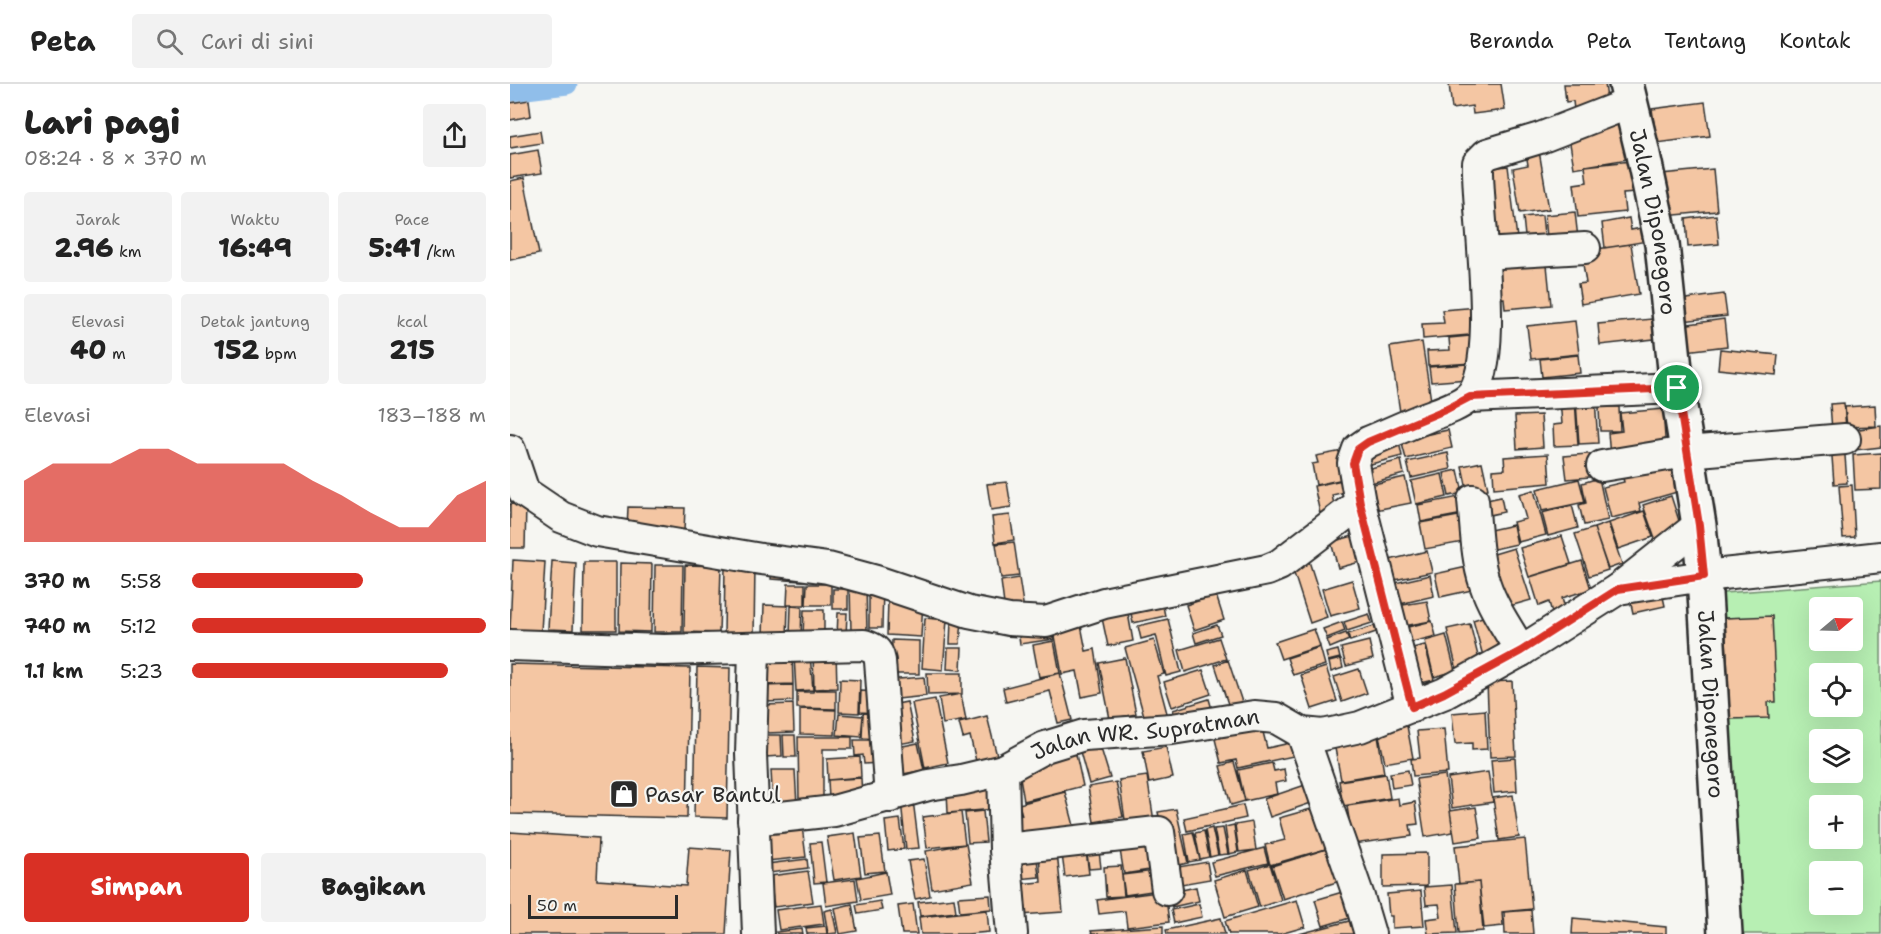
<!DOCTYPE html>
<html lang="id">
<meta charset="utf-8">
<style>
:root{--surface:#fff;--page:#f2f2f2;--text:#222;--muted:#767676;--line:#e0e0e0;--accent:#d93025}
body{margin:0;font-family:"Shantell Sans",sans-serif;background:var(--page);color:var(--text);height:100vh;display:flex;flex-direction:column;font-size:22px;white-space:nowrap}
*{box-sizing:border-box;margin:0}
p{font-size:20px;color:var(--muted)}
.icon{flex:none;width:33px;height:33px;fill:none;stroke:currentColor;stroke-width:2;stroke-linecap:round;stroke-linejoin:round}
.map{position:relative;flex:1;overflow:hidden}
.side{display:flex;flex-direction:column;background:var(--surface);width:510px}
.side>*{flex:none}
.needle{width:39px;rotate:71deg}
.fabs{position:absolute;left:1299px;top:513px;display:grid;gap:12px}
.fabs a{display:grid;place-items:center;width:54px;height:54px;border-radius:6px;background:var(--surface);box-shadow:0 6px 24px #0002;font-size:30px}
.scale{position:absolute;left:18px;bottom:15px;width:150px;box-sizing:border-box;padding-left:6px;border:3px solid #2b2b2b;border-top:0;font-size:16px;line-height:21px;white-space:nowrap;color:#2b2b2b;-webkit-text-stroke:4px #f6f6f2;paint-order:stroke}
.pin{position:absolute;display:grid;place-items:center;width:51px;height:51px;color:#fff;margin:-26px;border:3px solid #fff;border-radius:50%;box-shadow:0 2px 6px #0007}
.round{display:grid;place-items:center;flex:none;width:63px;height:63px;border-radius:6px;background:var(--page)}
.headline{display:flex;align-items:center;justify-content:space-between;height:102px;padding:0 24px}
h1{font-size:33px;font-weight:800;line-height:45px}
.figures{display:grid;grid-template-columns:repeat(3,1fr);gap:9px;height:102px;padding:6px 24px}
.figures div{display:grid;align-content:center;border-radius:6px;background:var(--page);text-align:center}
.figures b{font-size:26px;font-weight:800}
.figures small{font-size:16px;font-weight:400}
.figures p{font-size:16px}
.chart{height:168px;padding:12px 24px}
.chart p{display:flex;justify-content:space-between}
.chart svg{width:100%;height:108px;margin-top:6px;fill:var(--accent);opacity:.7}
.cta{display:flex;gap:12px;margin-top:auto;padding:12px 24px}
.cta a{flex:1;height:69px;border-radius:6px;background:var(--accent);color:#fff;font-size:24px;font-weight:800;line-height:69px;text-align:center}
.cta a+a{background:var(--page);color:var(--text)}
ul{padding:0 24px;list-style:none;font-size:20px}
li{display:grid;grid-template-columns:96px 72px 1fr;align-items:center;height:45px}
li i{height:15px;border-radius:8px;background:var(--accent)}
header{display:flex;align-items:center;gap:36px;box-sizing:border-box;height:84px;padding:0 30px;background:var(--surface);border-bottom:2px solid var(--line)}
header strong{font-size:28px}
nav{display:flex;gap:33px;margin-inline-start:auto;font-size:21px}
.search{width:420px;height:54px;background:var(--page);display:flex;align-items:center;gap:15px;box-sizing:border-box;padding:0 21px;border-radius:6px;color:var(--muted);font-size:22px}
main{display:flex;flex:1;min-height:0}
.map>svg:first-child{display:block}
</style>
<header>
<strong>Peta</strong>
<div class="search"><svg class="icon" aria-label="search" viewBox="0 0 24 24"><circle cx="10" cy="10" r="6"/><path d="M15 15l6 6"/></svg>Cari di sini</div>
<nav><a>Beranda</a><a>Peta</a><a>Tentang</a><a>Kontak</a></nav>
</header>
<main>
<section class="side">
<div class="headline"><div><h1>Lari pagi</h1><p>08:24 · 8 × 370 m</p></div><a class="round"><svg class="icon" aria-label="share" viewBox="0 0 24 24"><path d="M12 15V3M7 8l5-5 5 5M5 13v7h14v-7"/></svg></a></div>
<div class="figures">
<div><p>Jarak</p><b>2.96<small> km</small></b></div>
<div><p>Waktu</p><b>16:49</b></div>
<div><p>Pace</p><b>5:41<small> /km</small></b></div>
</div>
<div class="figures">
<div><p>Elevasi</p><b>40<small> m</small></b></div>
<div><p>Detak jantung</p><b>152<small> bpm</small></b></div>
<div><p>kcal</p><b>215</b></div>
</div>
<div class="chart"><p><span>Elevasi</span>183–188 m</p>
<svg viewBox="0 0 160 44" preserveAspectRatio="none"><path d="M0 44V19L10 12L20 12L30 12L40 6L50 6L60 12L70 12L80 12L90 12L100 19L110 25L120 32L130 38L140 38L150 25L160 19V44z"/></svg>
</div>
<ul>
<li><b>370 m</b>5:58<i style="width:58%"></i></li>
<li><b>740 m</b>5:12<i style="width:100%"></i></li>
<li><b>1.1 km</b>5:23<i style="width:87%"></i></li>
</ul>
<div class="cta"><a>Simpan</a><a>Bagikan</a></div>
</section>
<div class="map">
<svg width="1371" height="850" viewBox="0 0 1371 850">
<rect width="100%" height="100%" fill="#f6f6f2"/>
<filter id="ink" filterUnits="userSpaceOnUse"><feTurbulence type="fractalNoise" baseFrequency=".0167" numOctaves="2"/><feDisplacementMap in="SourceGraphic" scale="12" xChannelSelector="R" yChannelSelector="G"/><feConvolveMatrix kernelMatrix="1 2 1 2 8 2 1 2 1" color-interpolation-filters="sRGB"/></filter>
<g filter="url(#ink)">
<path fill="#b7efb3" stroke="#718d6f" stroke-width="1.5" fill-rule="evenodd" d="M1371 497V850H1216L1200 510ZM1310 524H1342V556H1310ZM1310 590H1342V622H1310ZM1310 656H1342V688H1310ZM1310 722H1342V754H1310ZM1310 788H1342V820H1310Z"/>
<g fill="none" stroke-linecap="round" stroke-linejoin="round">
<path stroke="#90beea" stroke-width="21" d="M0 7 57 0"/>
</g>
<path fill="#f4c6a3" stroke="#2b2b2b" stroke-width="1.5" d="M939 0H991L995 26 963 30 962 22 942 25Z
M1054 0H1095L1098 22 1064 26 1063 17 1056 18Z
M19 16 21 32 0 36V19Z
M1195 18 1200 52 1147 59 1142 25Z
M1113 39 1118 75 1064 84 1058 47Z
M30 47 32 59 0 64V52Z
M28 66 32 89 0 94V71Z
M1029 67 1039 125 1010 129 1003 84 1018 81 1016 69Z
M1121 77 1125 109 1113 110 1115 128 1068 133 1064 100 1077 98 1075 82Z
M998 82 1007 154 979 157 971 85Z
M1203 85 1207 127 1155 132 1151 90Z
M14 94 29 170 0 176V97Z
M1065 128 1069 163 1038 165 1035 131Z
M1032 131 1035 160 1016 162 1013 133Z
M1206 131 1209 160 1178 163 1176 135Z
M1119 134 1121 146 1136 143 1138 157 1095 164 1092 139Z
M1121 160 1129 210 1071 220 1068 200 1076 199 1072 174 1088 172 1087 165Z
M1036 171 1041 221 995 225 994 214 983 215 979 177Z
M1214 210 1217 232 1172 237 1169 216Z
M969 223 971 250 913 255 912 240 934 239 932 226Z
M1142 235 1144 255 1090 261 1088 240Z
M1214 235 1217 262 1176 267 1172 241Z
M1065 237 1069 270 1021 275 1017 242Z
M960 252 962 279 918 282 917 267 940 266 939 254Z
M912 258 922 323 890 328 880 263Z
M1210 265 1268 271 1266 291 1208 285Z
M1068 271 1070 289 1032 293 1030 275Z
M957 280 958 295 921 298 919 283Z
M1065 315 1068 361 1044 362 1043 341 1052 340 1050 316Z
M1085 315 1088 359 1069 360 1066 317Z
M1334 319 1336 345 1322 346 1320 320Z
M1365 321 1366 342 1337 343 1335 323Z
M1089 323H1109L1110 347H1090Z
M1153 325 1156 368 1100 373 1098 349 1112 347 1110 329Z
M1031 331 1033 363 1007 365 1005 332Z
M1371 342V363L1345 366 1342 346Z
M938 346 942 364 896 375 891 356Z
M889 358 892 372 857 381 854 367Z
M1334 358 1337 399 1324 400 1321 359Z
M832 367 838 394 806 401 802 380 808 379 806 372Z
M938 369 941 385 901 394 897 378Z
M1089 369 1091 392 1057 395 1054 372Z
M1371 369V405L1345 406 1343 371Z
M1038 370 1040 399 984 404 983 386 995 385 994 373Z
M1158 375 1167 408 1129 419 1131 427 1101 434 1093 403 1114 398 1111 387Z
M891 376 894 390 861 399 857 385Z
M972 378 978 405 958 410 952 382Z
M948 386 953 409 939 412 934 389Z
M932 390 937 413 906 420 901 397Z
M895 393 901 419 860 427 855 402Z
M1089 394 1098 436 1074 441 1069 421 1076 419 1072 399Z
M837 395 840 407 822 411 826 431 811 434 804 402Z
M1069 395 1075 418 1032 427 1027 405Z
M497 398 501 423 481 426 477 400Z
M1342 401 1345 453 1333 454 1329 402Z
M1024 406 1036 451 1008 458 1003 438 1016 435 1009 410Z
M954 412 958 429 911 438 908 421Z
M1161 412 1172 446 1145 455 1133 421Z
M991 413 994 428 970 433 967 418Z
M0 420 16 421 15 464H0Z
M1062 421 1068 444 1038 452 1032 429Z
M118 423 175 424 174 447 117 446Z
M1134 427 1143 453 1108 465 1099 439Z
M500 431 504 456 485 459 482 433Z
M954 431 959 457 915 465 910 439Z
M1098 439 1112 480 1098 485 1084 444Z
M1003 441 1007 460 975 467 971 448Z
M1084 444 1098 486 1079 492 1065 450Z
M854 449 861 475 828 484 821 458Z
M1052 452 1061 480 1019 493 1010 464Z
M504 458 509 492 491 494 486 460Z
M1004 464 1021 516 989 525 974 473Z
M917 467 922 488 875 498 871 478Z
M798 474 817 533 800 539 781 480Z
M3 476 35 478 31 548 0 546Z
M42 477 66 479 63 546 38 545Z
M1072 477 1081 505 1052 514 1055 525 1042 529 1039 518 1029 522 1020 493Z
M74 478H106V546H73Z
M110 479 142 480 141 548 109 547Z
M215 480 245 481 244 553 214 552Z
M145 481H173L172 548H144Z
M175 481 211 482 209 549 174 548Z
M966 481 971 504 930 513 925 490Z
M262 483 306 486 305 498 261 495Z
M920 491 924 512 890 520 885 499Z
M509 494 514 526 495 528 491 497Z
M842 496 850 524 820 532 812 505Z
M340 499H356L357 549H341Z
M278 500H295V521H277Z
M297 500H321V521H296Z
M359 502H373L372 544H359Z
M1151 504 1155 522 1123 529 1119 511Z
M323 505H338V525H323Z
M706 511 714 536 684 546 676 521Z
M651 512 655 532 623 539 619 520Z
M378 515 413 516 411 553 377 551Z
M917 517 921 537 883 544 887 522Z
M254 521 278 522 277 552 253 551Z
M281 522 292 523 291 552 280 551Z
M294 526H314V552H293Z
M328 529H337L336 552H327Z
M618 529 623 557 598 562 592 534Z
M985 529 1001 564 973 572 963 536Z
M859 530 862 539 837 547 834 538Z
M1262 532 1266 618H1258L1259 634 1220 635 1215 534Z
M415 534 437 536 433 586 412 584Z
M658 535 671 588 656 592 646 551 631 555 628 542Z
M441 536H452L450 560H440Z
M570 536 576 567 585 565 592 609 572 613 567 587 552 590 543 541Z
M922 537 926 552 890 561 886 546Z
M832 538 835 547 817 554 813 545Z
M960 540 971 584 948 590 937 545Z
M542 541 544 555 510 560 508 546Z
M707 541 711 551 686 559 683 549Z
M864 542 866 548 840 557 838 550Z
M804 545 810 562 771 575 765 558Z
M836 549 839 556 820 564 817 556Z
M936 551 945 587 924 593 915 557Z
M709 554 716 575 675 588 669 566Z
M382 556 409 557V590H381Z
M644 556 654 590 647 592 658 633 636 639 615 564Z
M544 557 550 589 529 593 523 561Z
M859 557 863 575 836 582 831 564Z
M915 561 924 596 898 602 890 567Z
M810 563 815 581 783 591 777 574Z
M438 564H452L451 586 437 585Z
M828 566 830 574 818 577 816 569Z
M326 567 327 604 304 605 303 568Z
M282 568 283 600 252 601 251 569Z
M300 571 303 606 286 607 284 572Z
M615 574 626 630 600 635 589 579Z
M831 575 833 584 821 588 819 578Z
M718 576 732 618 719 623 705 581Z
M0 580 180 584 177 734 0 730Z
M187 583 220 584 217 734 184 733Z
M816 583 827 617 802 625 791 591Z
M849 585 857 609 832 618 824 593Z
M693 586 701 610 662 623 654 598Z
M417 589H452V610L418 611Z
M550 589 562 636 548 639 540 607 496 618 493 604Z
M414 593 416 612 378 616 376 596Z
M330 595 350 596 349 629 329 628Z
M1002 597 1006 672 980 673 977 598Z
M283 601V617L254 618V602Z
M304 606H326V625L287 624V608H303Z
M351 607 367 608V629L350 628Z
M451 610 456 636 433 640 429 614Z
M425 615 438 679 415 684 402 619Z
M699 615 702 625 666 637 663 626Z
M397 618 405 657 383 661 376 622Z
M283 620 284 648 256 649 255 621Z
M290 625 326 626 325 651 290 650Z
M975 626 977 665 962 666V659L945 660 942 629Z
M353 629 369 630 368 655 352 654Z
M329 630 353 632 351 653 327 651Z
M477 632 487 672 466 677 460 652 453 654 449 639Z
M897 642 903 674 875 679 868 647Z
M752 644 757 664 785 658 788 671 728 684 726 676 711 679 705 655Z
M934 645 938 689 903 692 901 675 910 674 907 647Z
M254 651H271L272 672 255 673Z
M273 651H285L286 673H274Z
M868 652 874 689 831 696 824 659Z
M288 653H342V665H313V717L289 718Z
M344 656H369V679L354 680 353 671 345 672Z
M589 658 600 694 579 700 569 664Z
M408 659 414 686 383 692 378 665Z
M656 663 663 694 639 699 633 667Z
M565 666 573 702 514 717 510 693 530 676Z
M350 673 351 693 318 696 317 675Z
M1005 674 1007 707 984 709 981 676Z
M724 678 735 717 721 721 710 682Z
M762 679 764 687 774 685 776 697 765 699 767 710 735 717 728 686Z
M261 686H285L287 722 263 723Z
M898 686 901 701 882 704 880 689Z
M978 688 983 718 942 724 938 694Z
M876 690 880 714 833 722 829 697Z
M935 691 943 748 915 753 906 695Z
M637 692 645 744 617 749 609 696Z
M351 694 352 713 319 715 318 696Z
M606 698 613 733 584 738 578 703Z
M804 698 810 716 760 733 754 715Z
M484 703 485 725 438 729 437 706Z
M555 708 567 753 512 755 506 733 512 731 509 720Z
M1003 711 1009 753 989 756 983 714Z
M888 714 889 721 905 718 908 740 900 741 902 752 843 760 837 722Z
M403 716 409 764 396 765 391 717Z
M733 721 736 734 677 747 674 734Z
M808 723 819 764 760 781 755 761 775 756 769 734Z
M966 723 971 754 945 758 940 727Z
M666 725 678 779 660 783 648 728Z
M473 727 476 758 458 759 455 729Z
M451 728 455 760 417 764 413 733Z
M390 735 394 765 378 767 375 737Z
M742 738 746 766 729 768 725 741Z
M724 741 728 768 719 770 715 743Z
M292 742 296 773 257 777 253 747Z
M702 744 708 771 700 773 695 746Z
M713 744 718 770 709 771 704 745Z
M694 747 699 773 690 775 685 749Z
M0 748 89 754 87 796 176 802 179 763 221 766 216 850H0Z
M646 748 652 784 614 790 608 754Z
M683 748 690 776 679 778 674 750Z
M345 749 351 792 324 796 317 753Z
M370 752 375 787 355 789 350 754Z
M1015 755 1022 825 992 828 993 842 974 844 969 798 949 800 945 762Z
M311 758 316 798 304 799 300 759Z
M588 759 591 784 579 785 576 761Z
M456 760 463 798 422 805 416 767Z
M575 760 579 790 555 793 551 763Z
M823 763 833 796 773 815 762 782Z
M526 764 529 793 508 795 505 767Z
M754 764 758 779 705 792 701 778Z
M547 768 553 828 510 831 508 800 531 798 529 770Z
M917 769V802L873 803V770Z
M297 775 298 784 259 789 257 780Z
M414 775 420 812 405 815 398 777Z
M697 778 700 795 660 802 657 785Z
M760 780 771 816 750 823 739 786Z
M611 782 614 812 596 813 594 783Z
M653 786 655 805 615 811 612 791Z
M737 786 748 823 715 833 704 796Z
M298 787 303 818 264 823 260 792Z
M376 788 380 811 351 816 347 794Z
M345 795 348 817 316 822 313 799Z
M969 798 973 847 949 849 945 800Z
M942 801 947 849 918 850 916 835 931 833 929 820 916 821 914 803Z
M686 803 689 817 662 823 658 809Z
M655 807 659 838 617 843 615 827 589 830 587 816Z
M836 807 843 833 813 842 805 816Z
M911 807 914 842 882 844V832H879L877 810Z
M480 811 481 825 450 828 448 813Z
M444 814 446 828 410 832 408 818Z
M787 816 795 843 770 850H719L715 837Z
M370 817 372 826 348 830 346 821Z
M311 820 314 840 269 846 266 826Z
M342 820 347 847 330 850 325 824Z
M403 820 407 850H392L388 822Z
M689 820 692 833 664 839 661 826Z
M322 825 327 849 318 850 314 827Z
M477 826 479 848 457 850H411L409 833Z
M1021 826 1023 850H995L994 828Z
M711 834 715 850H657L656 846Z
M1063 834 1156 843V850H1062Z
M847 835 851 850H789Z
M316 842 317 850H297L296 844Z
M653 842V850H582L581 847Z
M292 845 293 850H267L266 848Z"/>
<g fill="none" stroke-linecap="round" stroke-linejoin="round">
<g stroke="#2b2b2b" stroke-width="34">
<g id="minor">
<path d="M974 170 1075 164"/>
<path d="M960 313 1167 304"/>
<path d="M0 366 14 408 51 433 87 447 251 475 318 484 366 497 459 528 499 536 536 538 594 519 757 486 769 481 850 419"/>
<path d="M1092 382 1176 368 1335 355"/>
<path d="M963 416C966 444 966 474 975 500 983 524 998 545 1011 567"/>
<path d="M1108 505 1194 492 1371 473"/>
<path d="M0 561 154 566 354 561C363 564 368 566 370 577L380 713"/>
<path d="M244 565 241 670 248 850"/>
<path d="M902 623 850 419 843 379 848 365 858 358C877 350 897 341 917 333 930 328 947 323 958 314 993 285 966 125 968 79L977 70 1030 54 1120 19"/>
<path d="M792 649 849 813 860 850"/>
<path d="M493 686 495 765 502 850"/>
<path id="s1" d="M243 736 324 727 418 701 451 696 493 686 535 663 574 651 662 645 744 632 766 634 792 649 813 651 850 643 935 609 1011 567 1108 505 1189 441"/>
<path d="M495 765 647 748H649L657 806"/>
</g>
</g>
<g stroke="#2b2b2b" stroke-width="38">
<g id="major">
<path id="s2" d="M1116 0 1132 66 1152 160 1167 304 1189 441 1194 492 1215 850"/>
</g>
</g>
<use href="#minor" stroke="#f6f6f2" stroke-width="30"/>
<use href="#major" stroke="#f6f6f2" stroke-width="33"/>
</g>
</g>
<g fill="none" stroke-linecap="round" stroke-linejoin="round" filter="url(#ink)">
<g stroke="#fff" stroke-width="12">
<path id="route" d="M1167 304 1189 441 1194 492 1108 505 1011 567 934 609 902 623 850 419 843 379 848 365 858 358 937 325 960 313Z"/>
</g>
<use href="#route" stroke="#d93025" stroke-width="8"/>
</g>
<defs>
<g id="shop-square" transform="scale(1.5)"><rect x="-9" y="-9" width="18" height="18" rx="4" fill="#2b2b2b" stroke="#f6f6f2"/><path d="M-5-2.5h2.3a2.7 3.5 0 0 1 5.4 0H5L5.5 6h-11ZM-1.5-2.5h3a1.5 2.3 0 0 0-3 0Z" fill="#fff"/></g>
</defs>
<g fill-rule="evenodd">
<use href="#shop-square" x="114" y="710"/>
</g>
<g text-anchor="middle" stroke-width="4.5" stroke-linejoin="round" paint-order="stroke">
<g font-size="22" fill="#2b2b2b" stroke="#f6f6f2">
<text dy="8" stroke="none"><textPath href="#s2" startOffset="141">Jalan Diponegoro</textPath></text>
<text dy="8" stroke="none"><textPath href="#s2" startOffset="627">Jalan Diponegoro</textPath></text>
<text dy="8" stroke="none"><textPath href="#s1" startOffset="405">Jalan WR. Supratman</textPath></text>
</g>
<g font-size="22" fill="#2b2b2b" stroke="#f6f6f2" text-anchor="start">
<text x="135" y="718">Pasar Bantul</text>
</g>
</g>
</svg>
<div class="fabs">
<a><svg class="needle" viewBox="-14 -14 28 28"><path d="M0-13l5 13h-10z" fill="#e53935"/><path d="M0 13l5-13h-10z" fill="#767676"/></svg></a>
<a><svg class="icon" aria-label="locate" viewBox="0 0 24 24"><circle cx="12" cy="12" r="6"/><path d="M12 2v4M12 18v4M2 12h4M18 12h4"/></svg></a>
<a><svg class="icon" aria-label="layers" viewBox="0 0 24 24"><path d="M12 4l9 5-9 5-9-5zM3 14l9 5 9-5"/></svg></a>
<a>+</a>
<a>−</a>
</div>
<div class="scale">50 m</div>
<div class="pin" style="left:1167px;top:304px;background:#1e9e55"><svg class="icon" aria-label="arrive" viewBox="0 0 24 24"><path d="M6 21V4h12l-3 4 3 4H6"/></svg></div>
</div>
</main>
